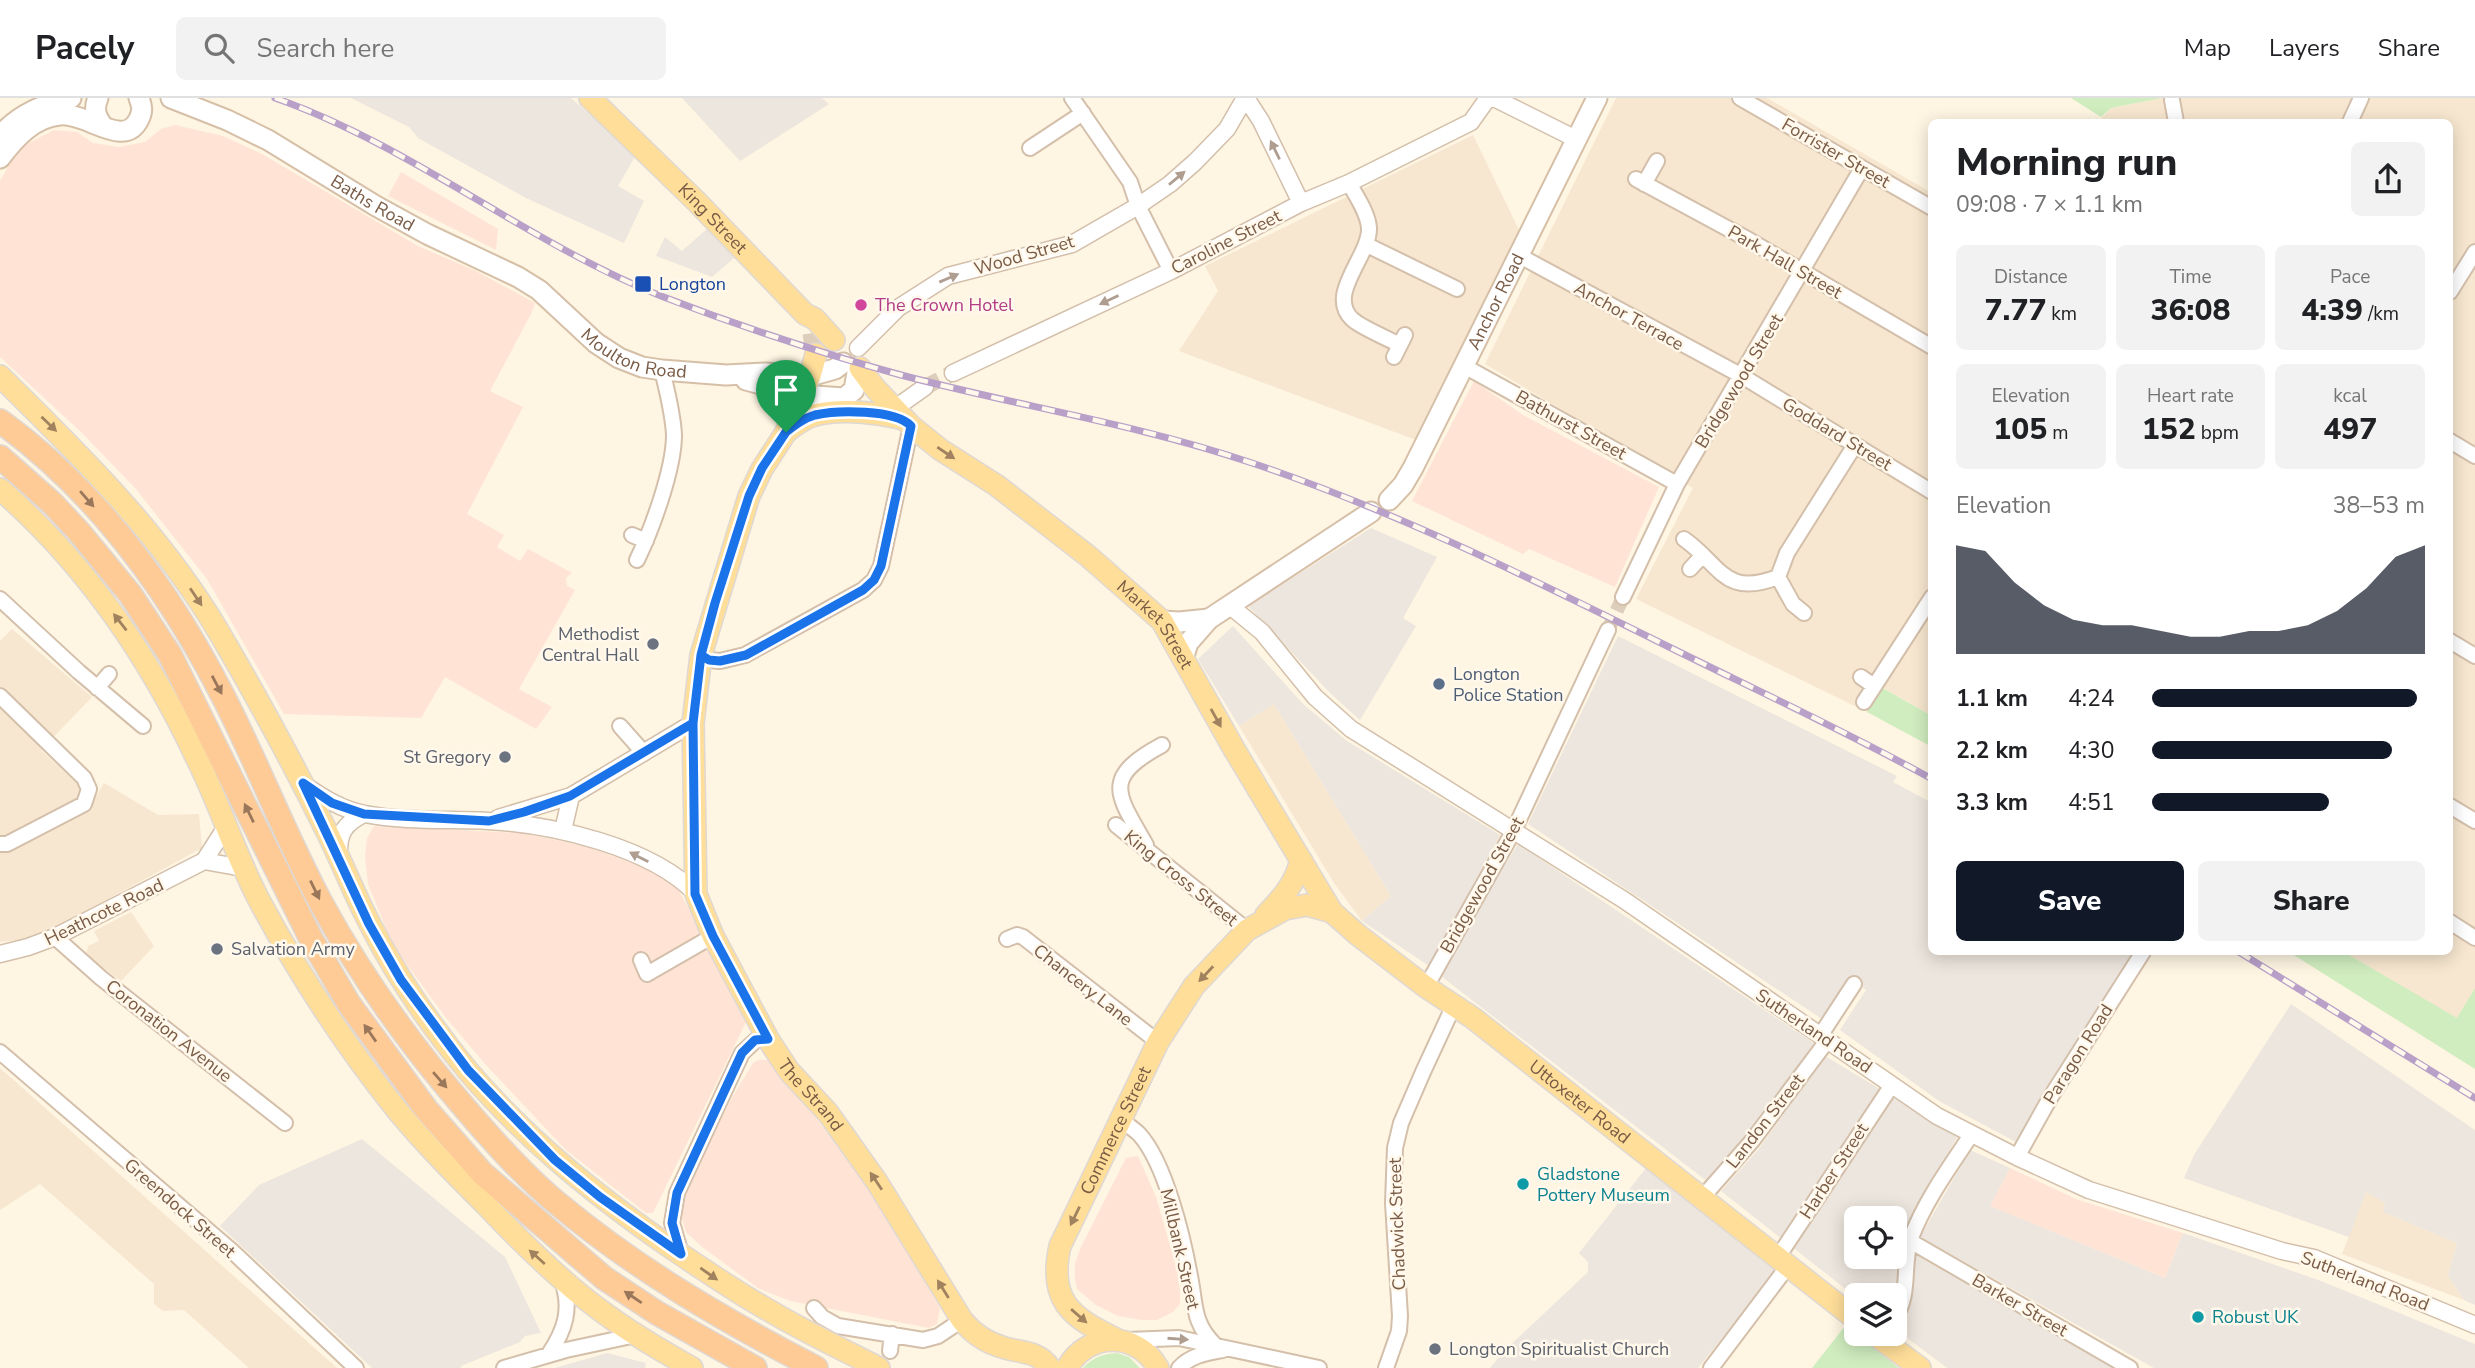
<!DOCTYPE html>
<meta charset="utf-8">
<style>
:root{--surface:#fff;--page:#f2f2f2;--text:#202124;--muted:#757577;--line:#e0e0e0;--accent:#111827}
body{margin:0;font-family:"Nunito Sans",sans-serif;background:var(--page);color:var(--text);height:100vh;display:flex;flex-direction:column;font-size:26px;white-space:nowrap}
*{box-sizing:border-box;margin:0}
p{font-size:23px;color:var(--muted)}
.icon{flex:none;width:38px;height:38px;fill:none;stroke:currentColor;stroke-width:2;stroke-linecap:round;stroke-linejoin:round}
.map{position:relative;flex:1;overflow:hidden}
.drawer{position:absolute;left:1928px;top:21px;width:525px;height:836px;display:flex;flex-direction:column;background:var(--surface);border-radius:10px;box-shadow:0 4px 18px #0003}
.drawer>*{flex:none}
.buttons{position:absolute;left:1844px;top:1108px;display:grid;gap:14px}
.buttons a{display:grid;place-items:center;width:63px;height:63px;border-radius:10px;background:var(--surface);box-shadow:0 4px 18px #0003;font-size:35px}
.pin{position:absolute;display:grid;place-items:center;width:60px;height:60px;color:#fff;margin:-72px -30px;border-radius:50% 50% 50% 0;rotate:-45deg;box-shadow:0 0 7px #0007}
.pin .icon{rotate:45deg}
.round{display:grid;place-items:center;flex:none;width:74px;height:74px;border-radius:10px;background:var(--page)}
.head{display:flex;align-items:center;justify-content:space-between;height:119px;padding:0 28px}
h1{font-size:38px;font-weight:800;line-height:52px}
.stats{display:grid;grid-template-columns:repeat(3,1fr);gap:10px;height:119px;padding:7px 28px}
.stats div{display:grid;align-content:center;border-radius:10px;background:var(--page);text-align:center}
.stats b{font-size:30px;font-weight:800}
.stats small{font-size:19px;font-weight:400}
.stats p{font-size:19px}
.chart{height:196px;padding:14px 28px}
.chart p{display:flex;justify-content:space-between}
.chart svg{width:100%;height:126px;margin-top:7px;fill:var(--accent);opacity:.7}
.cta{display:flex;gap:14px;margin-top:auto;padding:14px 28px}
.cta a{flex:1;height:80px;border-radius:10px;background:var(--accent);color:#fff;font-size:28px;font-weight:800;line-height:80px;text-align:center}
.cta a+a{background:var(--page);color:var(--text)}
ul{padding:0 28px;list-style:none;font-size:23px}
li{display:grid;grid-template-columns:112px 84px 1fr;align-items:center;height:52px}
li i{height:18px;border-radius:9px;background:var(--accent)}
header{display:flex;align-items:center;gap:42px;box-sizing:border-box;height:98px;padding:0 35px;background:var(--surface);border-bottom:2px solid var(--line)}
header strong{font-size:33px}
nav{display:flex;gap:38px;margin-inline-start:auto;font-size:24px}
.search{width:490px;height:63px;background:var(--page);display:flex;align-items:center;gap:18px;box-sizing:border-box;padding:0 24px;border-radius:10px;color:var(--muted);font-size:26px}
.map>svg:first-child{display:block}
</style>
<header>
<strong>Pacely</strong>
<div class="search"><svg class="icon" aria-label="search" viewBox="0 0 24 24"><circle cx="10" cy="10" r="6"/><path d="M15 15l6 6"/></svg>Search here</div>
<nav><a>Map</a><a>Layers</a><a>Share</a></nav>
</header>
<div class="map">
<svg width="2475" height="1270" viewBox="0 0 2475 1270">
<rect width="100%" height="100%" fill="#fef5e2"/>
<path fill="#f7e7d0" d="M1616 0H1767L1932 95V618L1882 589 1867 614 1636 501 1693 390 1485 266Z
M2162 0H2475V890L2457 921 2344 854H2450V24H2098L2111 10Z
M1473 37 1520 134 1416 342 1179 253 1218 193 1205 168Z
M12 531 92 599 41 652 94 702 104 685 158 717 199 716 202 750 49 833 18 842 0 844V543Z
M1274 606 1391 798 1362 823 1334 785 1239 628Z
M131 814 154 848 121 883 86 857 88 848 99 843 94 833Z
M0 970 17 985 337 1270H249L184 1212 163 1213 154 1206V1186L40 1086 0 1112Z
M2366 1093 2385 1105 2383 1114 2457 1145 2448 1178 2464 1202 2342 1156Z"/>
<path fill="#ffe4d6" d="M175 27 223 38 262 56 418 148 476 173 535 205 531 216 490 293 523 309 467 416 504 437 497 449 520 463 528 451 572 475 566 480 567 488 575 492 519 591 552 609 536 631 445 579 421 620 284 616 207 481 135 390 82 335 0 259V83L10 65 23 48 54 32 77 34 93 45 119 49 145 44 161 31Z
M401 74 498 131 496 152 388 98Z
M1474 283 1523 317 1659 389 1615 489 1529 451 1523 456 1412 403Z
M374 728 523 735 588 749 649 771 677 789 748 920 653 1115H646L566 1052 486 967 447 921 393 848 368 786 365 759 367 740Z
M758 962H774L881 1109 940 1210 937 1226 929 1230 790 1203 758 1190 702 1149 686 1134 680 1114 687 1088 733 998 753 965Z
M1138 1058 1156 1099 1177 1172 1180 1193V1206L1173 1214 1157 1222H1141L1118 1218 1096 1207 1077 1191 1075 1181V1166L1080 1151 1126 1060Z
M2010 1070 2076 1101 2183 1135 2165 1180 1989 1108Z"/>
<path fill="#ede6de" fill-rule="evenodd" d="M351 0H571L636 57 618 88 644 103 624 145 526 100 418 40 409 29Z
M682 0H822L829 6 740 63Z
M708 130 734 160 712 179 656 158 665 139 682 153Z
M1371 430 1437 459 1403 520 1416 528 1360 622 1330 595 1248 508Z
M1233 528 1303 606 1347 643 1500 737 1429 868 1362 823 1391 798 1274 606 1239 628 1198 561Z
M1618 538 1897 678 1893 684 1932 705V854H2134L2117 885 2043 994 2016 1044 1939 1003 1840 932 1866 892 1851 881 1822 921 1528 726Z
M1518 746 1815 946 1749 1041 1708 1084 1437 875Z
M2291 906 2475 1032V1207L2464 1202 2448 1178 2457 1145 2383 1114 2385 1105 2366 1094 2349 1139 2184 1080 2194 1057Z
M1825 958 1958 1038 1930 1087 1895 1206V1197H1857V1200L1721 1093 1758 1052ZM1857 1120H1895V1158H1857Z
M362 1041 505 1159 541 1235 525 1238 520 1244 461 1268V1270H372L220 1128 259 1087Z
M1970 1052 2010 1070 1990 1108 2165 1180 2183 1135 2321 1183 2475 1246V1270H2154L1920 1139Z
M1646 1070 1776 1173 1698 1270H1490L1504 1253 1588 1174V1164L1579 1155Z
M1916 1157 2118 1270H1947L1898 1233 1907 1214 1912 1163Z
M607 1255 646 1265 645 1270H555Z"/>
<path fill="#d0edbf" d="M2071 0H2162L2111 10 2101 19Z
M1881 589 1932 618V649L1867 614Z
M2289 854H2344L2457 920 2475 890V971Z
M1845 1228 1899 1270H1812Z
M1117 1255 1129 1259 1140 1270H1083C1093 1259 1103 1256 1117 1255Z"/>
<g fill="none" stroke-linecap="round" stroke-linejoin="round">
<path stroke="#ddcebb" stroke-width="14" stroke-dasharray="14 7" stroke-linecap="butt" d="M1608 532 1623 499"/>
<path stroke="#ddcebb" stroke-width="16" stroke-dasharray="16 8" stroke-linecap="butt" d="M925 289 953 275"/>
<path stroke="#ddcebb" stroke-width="21" stroke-dasharray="21 10" stroke-linecap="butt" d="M813 235 816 256"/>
<g stroke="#d3bfaa" stroke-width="18">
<path id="minor" d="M1072 0 1130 84 1138 108 1171 173
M1740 0 1932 110
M2172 2 2176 24
M2350 24 2361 0
M1030 50 1083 15
M1636 81 1749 142 1932 249
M1349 85C1356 98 1368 115 1369 130 1370 158 1326 196 1352 221 1360 229 1389 241 1400 247
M1644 86 1657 63
M1367 147 1457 191
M1518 157 1742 278 1932 394
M2450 194 2475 154
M1394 259 1405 237
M1464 268 1677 386
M2450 343 2475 358
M632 437 646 443
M1684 441C1721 467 1724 500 1778 479
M637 462C652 431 674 371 674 337 673 315 667 293 662 272
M1690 471 1702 458
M1778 479 1787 455 1855 347
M1778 479 1793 506 1804 515
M1623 499 1677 386 1862 70
M0 501 79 574 143 628
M2450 543 2475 558
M701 557 709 562 720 563 745 557 863 492 874 482 881 468 911 328
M1861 579 1874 588
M97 590 109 576
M0 598 84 680 89 691 84 706 7 746H0
M1864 604 1932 499
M620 628 644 655
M2450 708 2475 723
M1116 727 1247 832
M1146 747C1117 696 1101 680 1162 647
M2450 824 2475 840
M55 839 101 880 285 1025
M1007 841 1017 837 1023 839 1158 944
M641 862 647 876 713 838
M1426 889 1514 732 1608 532
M1820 938 1854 886
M0 954 232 1153 356 1270
M1122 1022C1127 1027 1134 1031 1139 1036 1165 1064 1183 1139 1190 1178 1196 1207 1192 1224 1215 1247
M2017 1059 2050 1000 2143 854
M1701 1101 1752 1043 1827 943
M1910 1143 2130 1270
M681 1156 672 1125 677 1095 742 955 756 942 768 941
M1778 1159 1892 987
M814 1210 822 1219 838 1228 923 1242 938 1238 962 1222
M1895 1219C1911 1197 1902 1165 1911 1140 1925 1103 1949 1070 1971 1037
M1128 1242 1179 1240 1319 1270
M890 1253 892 1236
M549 1256C565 1232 572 1211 562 1183
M504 1270 566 1252 636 1237
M1179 1270C1191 1257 1207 1255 1223 1252
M1386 1270 1399 1233 1400 1218 1393 1105 1395 1050 1401 1025 1423 974 1454 907
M1711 1270 1788 1168"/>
</g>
<g stroke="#d3bfaa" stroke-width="19">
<path id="tertiary" d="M1246 0 1261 23 1301 105
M1494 0 1576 41
M858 250 898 210 948 178 1072 146 1138 108 1170 86 1195 64 1227 31 1245 0
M953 275 1171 173 1301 105 1349 85 1471 24 1488 0
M894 311 925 289
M1229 507 1262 534 1315 599 1351 631 1624 802 1937 1018 2017 1059 2089 1092 2282 1153 2314 1160 2475 1227
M303 686C322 699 342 712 365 716 405 724 448 721 488 723 551 726 652 749 696 796
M498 720 571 698 693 625
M561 733 564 728 571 698
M339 757C338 735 345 725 364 716
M204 763 243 770
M0 856 28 849 55 839 204 763 226 729"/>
</g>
<g stroke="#d6bfa7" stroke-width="23">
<g id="secondary">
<path d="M98 0C93 11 96 19 103 28"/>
<path id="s1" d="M171 0 227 22 268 42 376 108 427 136 518 179 539 192 596 245 619 260 642 269 662 272 726 277 766 275 810 278 835 271 843 265"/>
<path d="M0 38C19 16 44 6 71 0"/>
<path d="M0 60C15 40 34 19 60 17 87 14 124 52 139 21 143 13 142 8 139 0"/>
<path d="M746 282 801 297 844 300 854 292 858 269"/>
<path id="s2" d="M1389 402 1403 387 1413 370 1597 0"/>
<path d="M1162 523 1179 524 1209 521"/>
<path d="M1183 561 1188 545 1209 521 1371 414"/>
</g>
</g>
<g stroke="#dfd8d3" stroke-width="24">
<g id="primary">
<path id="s3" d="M590 0 696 103 805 216 815 221 834 242"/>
<path id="s4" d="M816 256 810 278 786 334 762 371 749 398 701 557 693 625 696 796 713 838 768 941 789 973 828 1015 877 1084 962 1222C973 1236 987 1245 1005 1250 1023 1255 1038 1253 1050 1270"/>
<path id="s5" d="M860 270 874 289 911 328 941 352 996 387 1088 458 1162 523 1234 651 1332 814 1358 837 1426 889 1473 920 1857 1222"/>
<path d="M0 278C82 359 161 436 220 536 258 601 294 667 327 734 342 764 354 796 370 826 396 878 431 928 468 973 526 1041 594 1096 667 1147 701 1170 734 1193 770 1213 805 1234 842 1251 879 1270"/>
<path d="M786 334C795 327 804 320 815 317 844 310 876 315 904 321"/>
<path d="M0 391C86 466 149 558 197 661 220 707 235 756 259 802 298 875 345 947 397 1012 425 1046 456 1077 487 1108 522 1145 559 1182 600 1212 629 1234 660 1252 692 1270"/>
<path d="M1266 817C1283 799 1295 786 1301 762"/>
<path d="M1874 1236 1920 1270"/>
<path id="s6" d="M1116 1241C1070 1219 1048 1202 1060 1148L1158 944 1194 888 1247 832 1285 811 1307 807 1332 814"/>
<path d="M1067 1270C1088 1233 1137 1233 1158 1270"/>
</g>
</g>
<g stroke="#dfd8d3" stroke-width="26">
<path id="trunk" d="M0 323C97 393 170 494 224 600 258 667 285 737 320 803 360 877 408 944 463 1008 492 1042 523 1077 557 1105 636 1171 725 1223 816 1270
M0 359 52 405 79 434 130 496 170 557 311 841 349 906 426 1011 482 1075 604 1180 657 1215 755 1270"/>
</g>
<use href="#minor" stroke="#fff" stroke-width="14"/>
<use href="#tertiary" stroke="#fff" stroke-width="16"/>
<use href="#secondary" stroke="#fff" stroke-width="19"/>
<use href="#primary" stroke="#ffde99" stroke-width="21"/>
<use href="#trunk" stroke="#feca96" stroke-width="23"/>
<g stroke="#b8a0c9" stroke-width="7">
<path id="rail" d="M275 0C412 48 526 144 661 198 739 228 820 255 901 277 1018 308 1137 326 1252 365 1395 413 1530 480 1665 547 1754 591 1845 633 1932 681
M2239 854 2475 1000"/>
</g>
<use href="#rail" stroke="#fff8eb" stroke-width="4.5" stroke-dasharray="13" stroke-linecap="butt"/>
</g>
<defs><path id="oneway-solid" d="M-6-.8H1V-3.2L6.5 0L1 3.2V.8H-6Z" transform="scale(1.75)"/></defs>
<g fill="#af9d90">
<use href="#oneway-solid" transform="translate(1275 52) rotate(-116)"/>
<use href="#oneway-solid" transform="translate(1177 80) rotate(-40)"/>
<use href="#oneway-solid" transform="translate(949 180) rotate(-23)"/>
<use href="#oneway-solid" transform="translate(1109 202) rotate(155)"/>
<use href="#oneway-solid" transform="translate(639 759) rotate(-153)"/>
<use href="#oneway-solid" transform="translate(1178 1241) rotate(4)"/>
</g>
<g fill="#a1825f">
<use href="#oneway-solid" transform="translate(49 326) rotate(44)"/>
<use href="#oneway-solid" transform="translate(946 355) rotate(34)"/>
<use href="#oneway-solid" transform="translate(196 499) rotate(56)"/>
<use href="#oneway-solid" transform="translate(120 524) rotate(-128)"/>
<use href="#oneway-solid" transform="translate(1216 620) rotate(61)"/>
<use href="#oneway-solid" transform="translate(1206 876) rotate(133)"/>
<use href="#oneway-solid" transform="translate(876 1083) rotate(-124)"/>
<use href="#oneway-solid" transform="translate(1075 1118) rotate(116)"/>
<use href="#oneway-solid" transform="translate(537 1159) rotate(-138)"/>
<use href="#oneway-solid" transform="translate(709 1176) rotate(35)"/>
<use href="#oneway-solid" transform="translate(943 1191) rotate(-122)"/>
<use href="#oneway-solid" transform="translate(1079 1218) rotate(41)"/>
</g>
<g fill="#9a775a">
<use href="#oneway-solid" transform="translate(87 401) rotate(49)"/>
<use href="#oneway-solid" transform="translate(217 587) rotate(62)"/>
<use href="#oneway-solid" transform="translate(249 715) rotate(-116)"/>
<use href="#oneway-solid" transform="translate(315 792) rotate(64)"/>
<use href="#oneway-solid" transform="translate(370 935) rotate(-125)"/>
<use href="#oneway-solid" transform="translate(440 982) rotate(49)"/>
<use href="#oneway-solid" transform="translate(633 1199) rotate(-146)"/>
</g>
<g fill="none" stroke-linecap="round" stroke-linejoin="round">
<g stroke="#fff" stroke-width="14">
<path id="route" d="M786 334 762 370 749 398 715 505 701 557 693 625 570 698 524 714 489 723 364 716 332 705 303 685 369 826 401 882 468 972 555 1062 600 1099 681 1156 672 1125 677 1095 742 955 755 942 768 941 713 838 695 796 693 625 701 557 709 562 720 563 746 557 863 492 874 482 881 468 911 328C895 311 837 312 815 317 804 320 795 327 786 334"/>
</g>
<use href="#route" stroke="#1a73e8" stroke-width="9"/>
</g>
<rect fill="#1a4fb4" stroke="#fff8eb" stroke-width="2.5" x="634" y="177" width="18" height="18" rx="3.5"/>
<circle fill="#d1479c" stroke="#fff8eb" stroke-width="2.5" cx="861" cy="207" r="7"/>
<g fill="#6b7280" stroke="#fff8eb" stroke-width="2.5">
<circle cx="653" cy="546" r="7"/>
<circle cx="505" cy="659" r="7"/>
<circle cx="217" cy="851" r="7"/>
<circle cx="1435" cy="1251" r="7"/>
</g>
<circle fill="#5c6f8a" stroke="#fff8eb" stroke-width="2.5" cx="1439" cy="586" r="7"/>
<g fill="#0f9aa8" stroke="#fff8eb" stroke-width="2.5">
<circle cx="1523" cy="1086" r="7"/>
<circle cx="2198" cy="1219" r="7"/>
</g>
<g text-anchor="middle" stroke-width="5" stroke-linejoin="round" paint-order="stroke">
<g font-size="18" fill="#795b46" stroke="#fff8eb">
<text transform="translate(1836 55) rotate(30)" y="6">Forrister Street</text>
<text dy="6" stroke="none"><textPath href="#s1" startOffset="228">Baths Road</textPath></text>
<text dy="6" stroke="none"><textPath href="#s3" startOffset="172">King Street</textPath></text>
<text transform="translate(1226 144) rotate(-27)" y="6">Caroline Street</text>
<text transform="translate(1024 157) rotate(-16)" y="6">Wood Street</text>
<text transform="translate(1785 164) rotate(30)" y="6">Park Hall Street</text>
<text dy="6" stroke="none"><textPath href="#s2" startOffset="226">Anchor Road</textPath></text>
<text transform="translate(1629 218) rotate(29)" y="6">Anchor Terrace</text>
<text dy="6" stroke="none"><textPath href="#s1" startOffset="534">Moulton Road</textPath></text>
<text transform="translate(1739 283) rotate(-59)" y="6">Bridgewood Street</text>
<text transform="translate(1571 327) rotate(29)" y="6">Bathurst Street</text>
<text transform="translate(1837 336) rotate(31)" y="6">Goddard Street</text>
<text dy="6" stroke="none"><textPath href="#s5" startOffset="394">Market Street</textPath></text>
<text transform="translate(1181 780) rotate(39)" y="6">King Cross Street</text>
<text transform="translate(1482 787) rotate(-61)" y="6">Bridgewood Street</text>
<text transform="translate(104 814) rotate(-26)" y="6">Heathcote Road</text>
<text transform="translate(1083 887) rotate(38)" y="6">Chancery Lane</text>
<text transform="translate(169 933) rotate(38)" y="6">Coronation Avenue</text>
<text transform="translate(1814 933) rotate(34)" y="6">Sutherland Road</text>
<text transform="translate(2078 956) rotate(-58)" y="6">Paragon Road</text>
<text dy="6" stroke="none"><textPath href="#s4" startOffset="796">The Strand</textPath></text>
<text dy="6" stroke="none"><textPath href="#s5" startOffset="1045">Uttoxeter Road</textPath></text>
<text transform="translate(1765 1023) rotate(-52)" y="6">Landon Street</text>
<text dy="6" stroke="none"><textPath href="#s6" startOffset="250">Commerce Street</textPath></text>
<text transform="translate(1834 1073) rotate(-57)" y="6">Harber Street</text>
<text transform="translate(180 1110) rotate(41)" y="6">Greendock Street</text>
<text transform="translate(1397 1126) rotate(-92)" y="6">Chadwick Street</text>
<text transform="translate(1180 1151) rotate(77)" y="6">Millbank Street</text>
<text transform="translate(2365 1183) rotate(21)" y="6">Sutherland Road</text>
<text transform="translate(2020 1207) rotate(30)" y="6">Barker Street</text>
</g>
<g font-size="18" fill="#164399" stroke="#fff8eb" text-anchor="start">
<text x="659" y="192">Longton</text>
</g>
<g font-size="18" fill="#b23c85" stroke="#fff8eb" text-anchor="start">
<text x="875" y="213">The Crown Hotel</text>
</g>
<g font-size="18" fill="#5b616d" stroke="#fff8eb" text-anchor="end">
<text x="639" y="542">Methodist<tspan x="639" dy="21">Central Hall</tspan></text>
<text x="491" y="665">St Gregory</text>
<text x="231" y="857" text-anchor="start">Salvation Army</text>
<text x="1449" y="1257" text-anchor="start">Longton Spiritualist Church</text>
</g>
<g font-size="18" fill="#4e5e75" stroke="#fff8eb" text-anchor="start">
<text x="1453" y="582">Longton<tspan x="1453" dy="21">Police Station</tspan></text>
</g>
<g font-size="18" fill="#0d838f" stroke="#fff8eb" text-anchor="start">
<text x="1537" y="1082">Gladstone<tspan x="1537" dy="21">Pottery Museum</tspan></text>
<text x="2212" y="1225">Robust UK</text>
</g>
</g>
</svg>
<div class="buttons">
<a><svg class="icon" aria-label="locate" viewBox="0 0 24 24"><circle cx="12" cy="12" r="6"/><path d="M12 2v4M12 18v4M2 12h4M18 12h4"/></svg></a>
<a><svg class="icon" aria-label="layers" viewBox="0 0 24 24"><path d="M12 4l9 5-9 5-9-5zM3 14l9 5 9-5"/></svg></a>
</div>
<div class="pin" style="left:786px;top:334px;background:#1e9e55"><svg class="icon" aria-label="arrive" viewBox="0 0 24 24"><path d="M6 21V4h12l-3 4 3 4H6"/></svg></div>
<section class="drawer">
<div class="head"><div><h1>Morning run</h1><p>09:08 · 7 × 1.1 km</p></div><a class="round"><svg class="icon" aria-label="share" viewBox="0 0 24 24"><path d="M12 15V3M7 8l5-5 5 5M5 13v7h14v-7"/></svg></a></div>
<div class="stats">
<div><p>Distance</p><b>7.77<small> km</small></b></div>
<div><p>Time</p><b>36:08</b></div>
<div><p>Pace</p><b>4:39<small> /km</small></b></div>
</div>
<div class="stats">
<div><p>Elevation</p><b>105<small> m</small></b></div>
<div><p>Heart rate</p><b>152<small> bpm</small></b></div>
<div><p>kcal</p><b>497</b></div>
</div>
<div class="chart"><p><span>Elevation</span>38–53 m</p>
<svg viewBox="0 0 160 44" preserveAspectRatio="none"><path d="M0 44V6L10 8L20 19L30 27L40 32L50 34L60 34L70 36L80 38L90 38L100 36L110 36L120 34L130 29L140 21L150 10L160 6V44z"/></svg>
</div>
<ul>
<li><b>1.1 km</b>4:24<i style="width:97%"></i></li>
<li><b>2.2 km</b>4:30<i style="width:88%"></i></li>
<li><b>3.3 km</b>4:51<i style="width:65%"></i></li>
</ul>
<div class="cta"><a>Save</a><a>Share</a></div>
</section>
</div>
